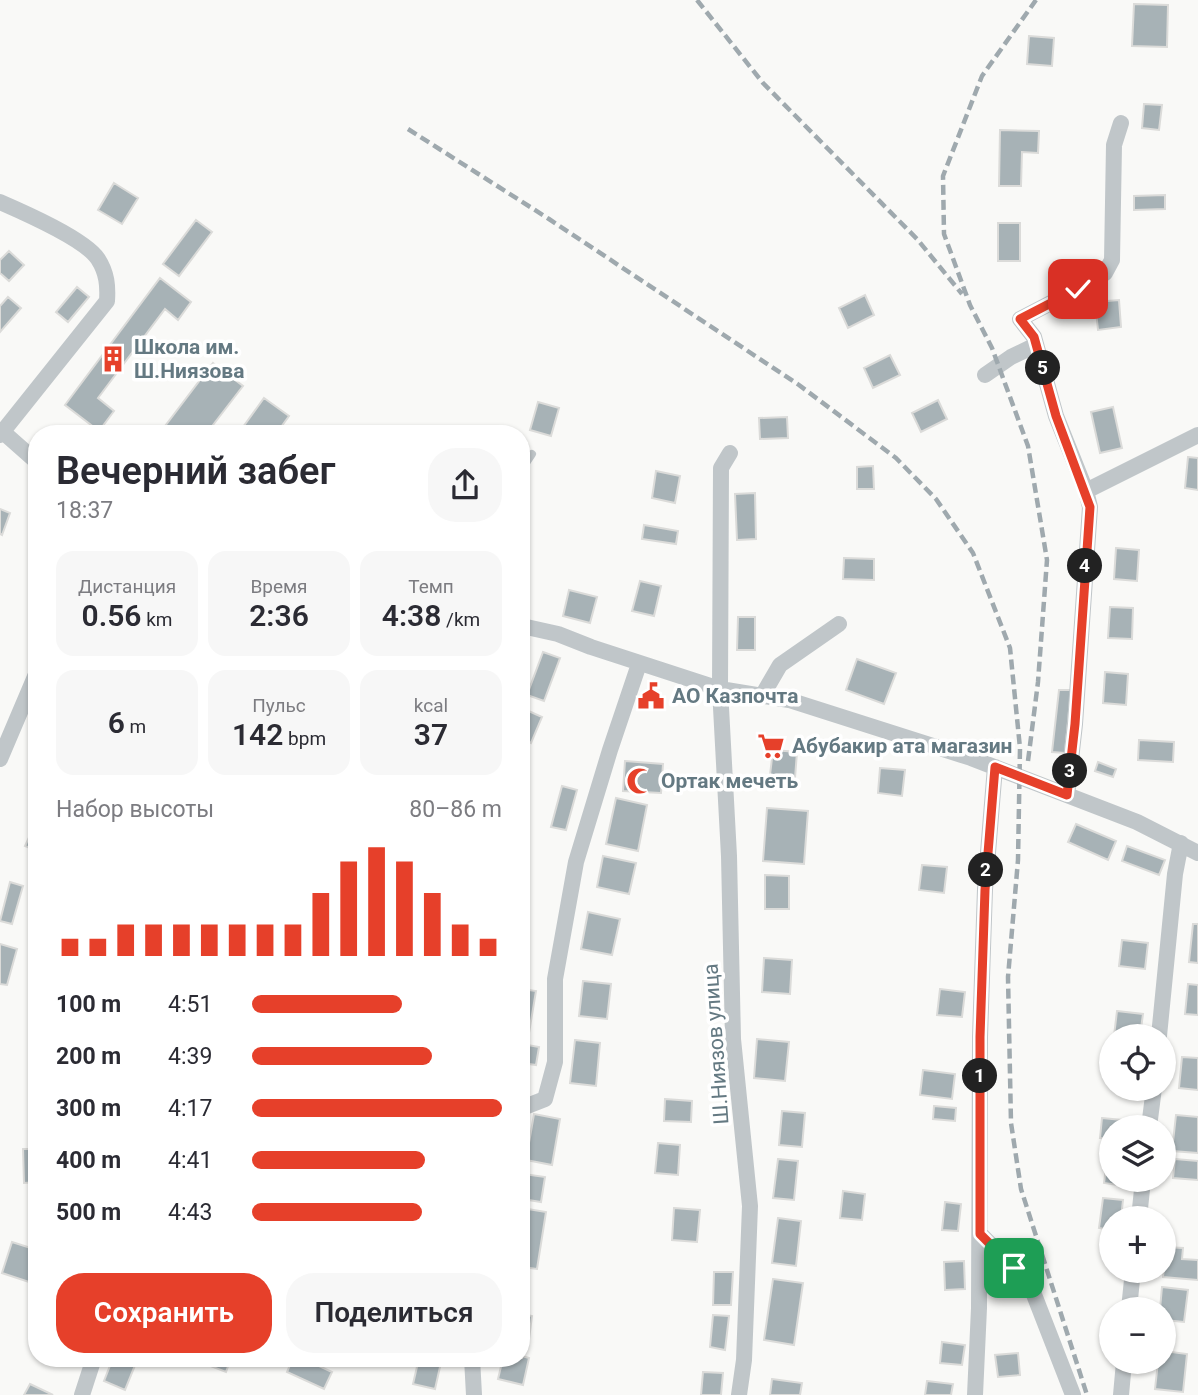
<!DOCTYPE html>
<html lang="ru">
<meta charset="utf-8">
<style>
:root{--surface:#fff;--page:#f7f7f7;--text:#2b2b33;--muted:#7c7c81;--accent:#e6402a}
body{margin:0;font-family:Roboto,sans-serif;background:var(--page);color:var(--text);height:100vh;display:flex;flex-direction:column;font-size:26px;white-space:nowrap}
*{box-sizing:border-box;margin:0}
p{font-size:23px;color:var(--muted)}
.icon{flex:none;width:38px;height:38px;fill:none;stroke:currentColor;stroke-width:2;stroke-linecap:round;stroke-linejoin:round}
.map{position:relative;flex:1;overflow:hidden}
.panel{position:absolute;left:28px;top:425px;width:502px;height:942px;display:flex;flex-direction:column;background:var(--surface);border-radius:28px;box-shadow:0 2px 5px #0004}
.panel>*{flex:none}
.controls{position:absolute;left:1099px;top:1024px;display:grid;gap:14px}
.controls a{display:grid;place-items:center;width:77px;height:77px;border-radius:50%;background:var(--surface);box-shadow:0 2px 5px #0004;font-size:35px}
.pin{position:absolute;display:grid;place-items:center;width:60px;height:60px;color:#fff;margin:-30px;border-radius:14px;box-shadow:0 4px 10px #0006}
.km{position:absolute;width:35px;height:35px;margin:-18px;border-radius:50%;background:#222;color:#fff;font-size:19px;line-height:35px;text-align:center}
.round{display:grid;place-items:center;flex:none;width:74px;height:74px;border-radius:28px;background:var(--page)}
.head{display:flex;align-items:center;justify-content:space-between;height:119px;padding:0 28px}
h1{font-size:38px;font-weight:600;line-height:52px}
.figures{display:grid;grid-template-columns:repeat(3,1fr);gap:10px;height:119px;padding:7px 28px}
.figures div{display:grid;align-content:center;border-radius:18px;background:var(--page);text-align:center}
.figures b{font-size:30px;font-weight:600}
.figures small{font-size:19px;font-weight:400}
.figures p{font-size:19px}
.chart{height:196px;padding:14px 28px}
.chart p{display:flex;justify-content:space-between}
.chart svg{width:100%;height:126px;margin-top:7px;stroke:var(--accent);stroke-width:6}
.cta{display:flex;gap:14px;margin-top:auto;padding:14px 28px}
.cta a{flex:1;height:80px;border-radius:28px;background:var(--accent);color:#fff;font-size:28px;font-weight:600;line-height:80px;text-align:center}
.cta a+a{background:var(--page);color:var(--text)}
ul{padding:0 28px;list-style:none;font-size:23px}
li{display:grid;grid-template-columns:112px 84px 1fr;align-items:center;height:52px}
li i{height:18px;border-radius:9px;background:var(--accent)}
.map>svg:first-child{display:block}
</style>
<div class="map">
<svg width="1198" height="1395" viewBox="0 0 1198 1395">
<rect width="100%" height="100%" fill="#f9f9f7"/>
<path fill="#a7b2b6" stroke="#dbdbd9" stroke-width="2" d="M1134 4 1168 5 1167 47 1132 46Z
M1029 36 1054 38 1052 66 1027 64Z
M1144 104 1162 105 1159 130 1142 128Z
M1000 130 1039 131 1038 153 1022 152 1021 186H999Z
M114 183 138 198 122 224 98 210Z
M1165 195V209L1134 210V196Z
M196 220 212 232 179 276 163 264Z
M998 223H1020V261H998Z
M9 251 24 265 9 281 0 273V260Z
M160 278 191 302 178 320 165 309 98 398 114 411 99 431 65 405Z
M77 287 89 297 68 322 56 312Z
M865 295 874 315 848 328 839 308Z
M8 297 21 308 0 332V306Z
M1119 300 1121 327 1098 330 1095 302Z
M890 355 900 375 873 388 864 368Z
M213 363 243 386 206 434H159Z
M264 398 289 416 276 434H238Z
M938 400 947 419 921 432 912 413Z
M538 402 559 408 551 436 530 430Z
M1113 407 1122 448 1100 453 1091 412Z
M787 417 788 438 760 439 759 418Z
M1188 457 1198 458V490L1185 488Z
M873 466 874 489H857V467Z
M656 471 680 476 675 503 652 498Z
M755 493 756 539 737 540 735 494Z
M0 509 10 513 2 535 0 534Z
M644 525 678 531 676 544 642 539Z
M1116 548 1139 550 1137 581 1114 579Z
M844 558 874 559V580L843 579Z
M640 581 661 586 654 616 632 611Z
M569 590 597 597 590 623 563 616Z
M1110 607 1133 608 1132 639 1108 638Z
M738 617H755V650H737Z
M543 652 560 658 544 701 527 695Z
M857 659 896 673 884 704 846 690Z
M1105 672 1128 674 1126 705 1103 703Z
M1059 690H1071L1065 753 1052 752Z
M522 708 542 717 531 743 522 738Z
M1139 740 1174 742 1173 762 1138 760Z
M773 750 797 752 795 778 770 775Z
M625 761 663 764 661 793 623 791Z
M1098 762 1116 769 1113 777 1095 771Z
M880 768 905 770 902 796 878 793Z
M562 786 577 790 566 830 551 827Z
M616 798 647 805 638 851 606 844Z
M767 808 808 811 804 864 763 861Z
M37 820V851L25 846Z
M1076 824 1116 841 1108 860 1068 842Z
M1127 846 1165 860 1159 875 1122 861Z
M603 856 636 863 629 894 597 887Z
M922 865 947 867 944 893 919 890Z
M765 875 789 876V909H765Z
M10 882 23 886 12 924 0 921Z
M588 912 620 919 612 955 581 949Z
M1193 924H1198V963L1189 962Z
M1122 940 1148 943 1145 969 1119 966Z
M0 944 17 949 7 985 0 984Z
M764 958 792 960 790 994 762 992Z
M583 981 611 984 607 1019 579 1016Z
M1188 984 1198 985V1015L1185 1014Z
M522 989 536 991 529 1033 522 1032Z
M940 989 965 992 962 1017 937 1015Z
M1117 1011 1143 1014 1140 1036H1114Z
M757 1039 789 1042 785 1081 754 1078Z
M575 1040 600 1043 596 1086 570 1083Z
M522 1044 539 1047 536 1065 522 1063Z
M1182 1057 1198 1058V1090L1179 1088Z
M923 1070 955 1074 952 1099 920 1095Z
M665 1099 692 1101 691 1122 664 1121Z
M934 1106 956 1108 955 1121 933 1119Z
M782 1111 805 1113 802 1147 779 1145Z
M534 1114 560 1119 552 1165 526 1160Z
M1176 1115 1198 1117V1153L1172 1151Z
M1102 1118 1132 1121 1131 1127H1111V1139L1100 1138Z
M658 1143 680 1145 678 1175 655 1173Z
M23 1149H37V1182L24 1183Z
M1108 1152H1111V1180H1126L1125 1186 1104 1183Z
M778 1159 798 1161 794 1200 773 1198Z
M1175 1159 1198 1161V1180L1173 1178Z
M524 1174 545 1177 541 1202 522 1199Z
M843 1191 865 1194 862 1220 840 1218Z
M1103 1198 1123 1200 1121 1218H1111V1230L1099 1228Z
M945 1202 961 1204 958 1231 942 1230Z
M522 1208 546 1212 537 1269 522 1267Z
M674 1208 700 1210 697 1242 672 1240Z
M778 1218 801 1221 796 1266 772 1263Z
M12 1242 37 1250V1258L29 1282 2 1273Z
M1166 1247 1183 1248 1182 1259 1198 1260V1280L1163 1277Z
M964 1261 965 1289 945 1290 944 1262Z
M714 1272H733L731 1305H713Z
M773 1279 803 1283 794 1345 764 1340Z
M1162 1287 1188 1290 1184 1322 1164 1320V1309H1160Z
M522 1314 532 1316 529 1339 522 1338Z
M713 1315 729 1316 725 1350 710 1347Z
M942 1342 965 1345 962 1365 940 1363Z
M1164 1351 1187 1354 1183 1392 1155 1389 1158 1362H1164Z
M1018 1353 1020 1375 998 1377 995 1355Z
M522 1356 529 1358 523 1385 498 1379 503 1358H522Z
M113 1358H138L125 1390 104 1381Z
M201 1358H231L226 1372 200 1362Z
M293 1358H302L332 1372 324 1389 287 1372Z
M419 1358H442L435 1389 413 1384Z
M703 1372 723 1373 721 1395H701Z
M772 1379 802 1383 800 1395H770Z
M927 1381 953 1384 951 1395H925Z
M30 1384 53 1395H24Z"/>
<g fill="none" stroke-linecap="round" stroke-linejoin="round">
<path stroke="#c0c6c9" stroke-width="8" d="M522 469 532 454"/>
<path stroke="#c0c6c9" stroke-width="16" d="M0 202C23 212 85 239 98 259 107 273 108 286 107 301L0 435
M985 375 1011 357 1036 345
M3 432 37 462
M730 453 721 468 720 689 729 856 733 1039 750 1206 744 1360 739 1395
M1086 491 1198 435
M522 626 558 634 591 647 720 689 789 700 971 758 1137 822 1198 853
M762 696 780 665 839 624
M0 759 37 672
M1067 795 1075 724 1090 507 1086 491 1056 416 1034 337 1020 319 1095 280 1105 273 1112 260 1114 145 1121 123
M1159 1036 1175 874 1181 843
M522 1108 545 1099 555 1062V979L576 862 610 750 639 664
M1149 1127 1154 1088
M1139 1218 1143 1180
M980 1234 1014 1268 1033 1292 1073 1395
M1129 1309 1133 1270
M472 1358 474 1395
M82 1395 94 1358
M975 1395 979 1308 980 1037 985 889 995 767
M1121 1395 1124 1362"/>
<path stroke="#9fa9ae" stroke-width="4.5" stroke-dasharray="10 5" stroke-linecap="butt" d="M697 0 763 83 917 239 962 294
M408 129 549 219 799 385 896 458 936 499 973 553 1010 648 1020 748 1018 860 1008 977 1011 1123 1021 1189 1087 1395
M1028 761 1038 682 1047 560 1028 446 992 348 970 305 944 234 943 176 982 76 1036 0"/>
</g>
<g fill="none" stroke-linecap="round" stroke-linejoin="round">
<g stroke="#fff" stroke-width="14">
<path id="route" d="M1014 1268 980 1234V1037L985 890 995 767 1067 795 1075 724 1090 507 1056 416 1034 337 1020 319 1078 289"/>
</g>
<use href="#route" stroke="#e6402a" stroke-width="9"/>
</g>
<defs>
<g id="building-bare" transform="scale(2.1)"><path d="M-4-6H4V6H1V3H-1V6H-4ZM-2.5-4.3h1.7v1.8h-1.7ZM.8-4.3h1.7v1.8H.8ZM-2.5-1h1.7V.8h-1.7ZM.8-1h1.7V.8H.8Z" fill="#e6402a" stroke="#fff" stroke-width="2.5" paint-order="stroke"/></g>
<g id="civic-bare" transform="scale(2.1)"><path d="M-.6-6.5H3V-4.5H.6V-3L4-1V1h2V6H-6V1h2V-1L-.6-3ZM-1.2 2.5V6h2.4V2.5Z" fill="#e6402a" stroke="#fff" stroke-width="2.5" paint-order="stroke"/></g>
<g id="supermarket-bare" transform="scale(2.1)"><path d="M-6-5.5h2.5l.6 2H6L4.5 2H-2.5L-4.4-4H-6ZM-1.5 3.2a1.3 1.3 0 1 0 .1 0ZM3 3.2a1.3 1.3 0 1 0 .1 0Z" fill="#e6402a" stroke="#fff" stroke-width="2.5" paint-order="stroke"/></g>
<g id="mosque-bare" transform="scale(2.1)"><path d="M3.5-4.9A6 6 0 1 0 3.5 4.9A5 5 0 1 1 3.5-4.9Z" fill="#e6402a" stroke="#fff" stroke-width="2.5" paint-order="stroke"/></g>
</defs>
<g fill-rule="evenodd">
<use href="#building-bare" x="113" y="359"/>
<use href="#civic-bare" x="651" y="696"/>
<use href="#supermarket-bare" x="771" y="746"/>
<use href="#mosque-bare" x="640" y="781"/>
</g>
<g text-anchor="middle" stroke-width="7" stroke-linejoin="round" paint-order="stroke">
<g font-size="21" font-weight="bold" fill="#647982" stroke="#fff" text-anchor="start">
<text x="134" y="354">Школа им.<tspan x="134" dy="24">Ш.Ниязова</tspan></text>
<text x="672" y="703">АО Казпочта</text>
<text x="792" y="753">Абубакир ата магазин</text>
<text x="661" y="788">Ортак мечеть</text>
</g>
<g font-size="21" fill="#647982" stroke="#fff">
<text transform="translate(716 1044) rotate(-94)" y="7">Ш.Ниязов улица</text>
</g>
</g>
</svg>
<div class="controls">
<a><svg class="icon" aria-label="locate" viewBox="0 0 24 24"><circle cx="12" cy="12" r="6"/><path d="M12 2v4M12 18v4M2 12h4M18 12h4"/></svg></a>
<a><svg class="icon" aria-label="layers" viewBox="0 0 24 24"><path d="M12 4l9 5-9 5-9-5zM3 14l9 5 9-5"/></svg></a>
<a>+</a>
<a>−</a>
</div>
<div class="pin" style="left:1014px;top:1268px;background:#1e9e55"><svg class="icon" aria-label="arrive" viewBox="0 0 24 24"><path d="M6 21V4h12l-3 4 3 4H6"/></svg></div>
<div class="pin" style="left:1078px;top:289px;background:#d93025"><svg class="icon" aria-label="check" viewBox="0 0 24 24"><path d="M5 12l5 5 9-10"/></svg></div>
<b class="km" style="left:980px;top:1076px">1</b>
<b class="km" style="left:986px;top:870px">2</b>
<b class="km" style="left:1070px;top:771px">3</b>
<b class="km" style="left:1085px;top:566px">4</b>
<b class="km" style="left:1043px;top:368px">5</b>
<section class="panel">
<div class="head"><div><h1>Вечерний забег</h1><p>18:37</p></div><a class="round"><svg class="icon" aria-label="share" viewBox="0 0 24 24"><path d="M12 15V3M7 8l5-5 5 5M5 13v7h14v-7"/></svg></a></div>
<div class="figures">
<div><p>Дистанция</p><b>0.56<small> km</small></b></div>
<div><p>Время</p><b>2:36</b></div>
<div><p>Темп</p><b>4:38<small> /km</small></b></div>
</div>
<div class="figures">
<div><b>6<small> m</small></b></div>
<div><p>Пульс</p><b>142<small> bpm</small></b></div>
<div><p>kcal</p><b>37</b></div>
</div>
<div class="chart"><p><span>Набор высоты</span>80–86 m</p>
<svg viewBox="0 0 160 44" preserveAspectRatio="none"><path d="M5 44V38M15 44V38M25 44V33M35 44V33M45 44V33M55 44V33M65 44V33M75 44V33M85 44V33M95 44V22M105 44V11M115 44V6M125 44V11M135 44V22M145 44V33M155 44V38"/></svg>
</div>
<ul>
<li><b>100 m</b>4:51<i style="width:60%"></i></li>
<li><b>200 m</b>4:39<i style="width:72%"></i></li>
<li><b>300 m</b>4:17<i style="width:100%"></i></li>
<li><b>400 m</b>4:41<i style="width:69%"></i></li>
<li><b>500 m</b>4:43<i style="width:68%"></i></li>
</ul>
<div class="cta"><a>Сохранить</a><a>Поделиться</a></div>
</section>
</div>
